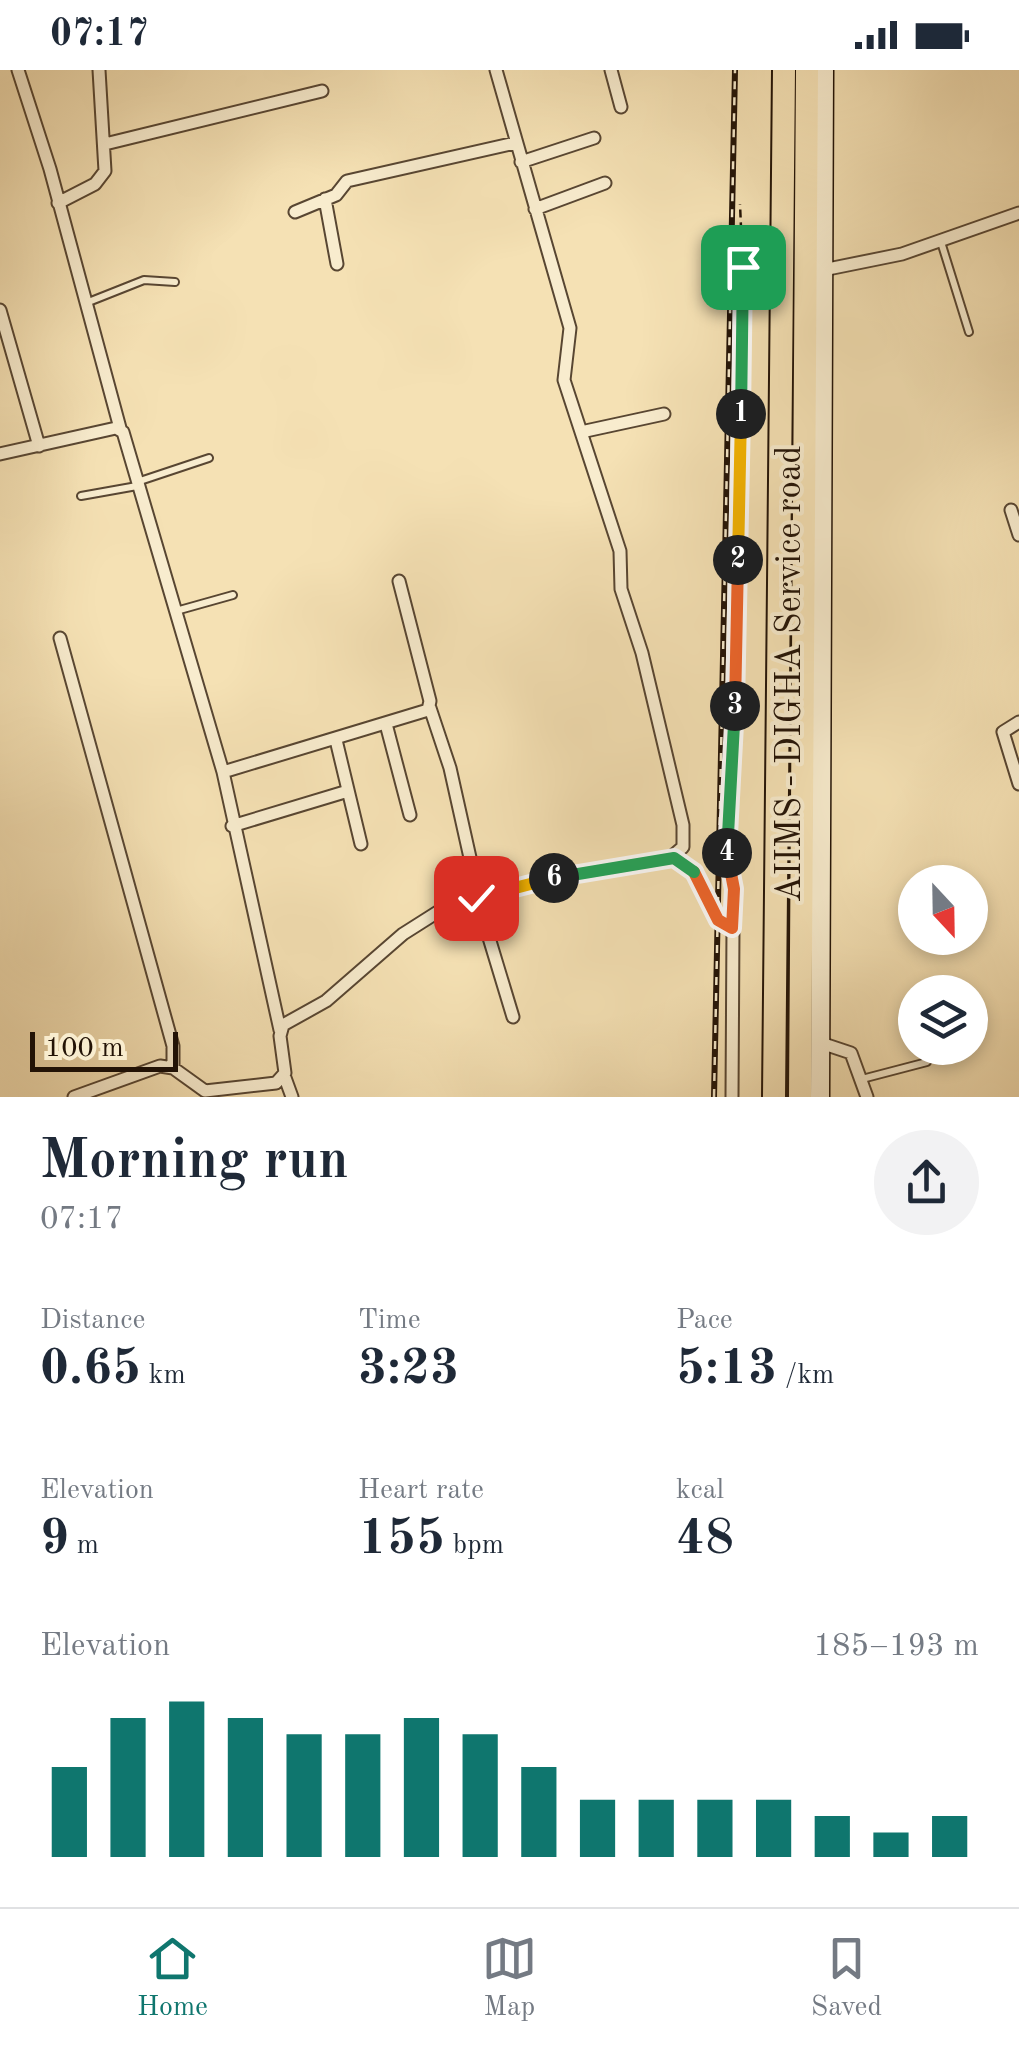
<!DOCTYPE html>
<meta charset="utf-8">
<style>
:root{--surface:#fff;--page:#f2f2f3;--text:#1f2937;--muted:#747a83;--line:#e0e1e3;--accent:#0f766e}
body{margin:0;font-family:"Old Standard TT",serif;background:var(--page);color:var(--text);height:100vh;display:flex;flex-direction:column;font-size:38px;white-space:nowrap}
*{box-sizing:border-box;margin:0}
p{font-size:32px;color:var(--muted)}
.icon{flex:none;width:55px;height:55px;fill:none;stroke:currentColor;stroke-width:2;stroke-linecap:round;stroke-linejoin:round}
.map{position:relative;height:1027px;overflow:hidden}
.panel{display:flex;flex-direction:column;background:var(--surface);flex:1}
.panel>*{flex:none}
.needle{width:65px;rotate:158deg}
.buttons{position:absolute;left:898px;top:795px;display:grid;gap:20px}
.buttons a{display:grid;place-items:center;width:90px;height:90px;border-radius:50%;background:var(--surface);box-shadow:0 5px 15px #0003;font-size:50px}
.scale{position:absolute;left:30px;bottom:25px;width:148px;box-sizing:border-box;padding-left:10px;border:5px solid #231306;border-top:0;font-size:28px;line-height:35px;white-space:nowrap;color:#231306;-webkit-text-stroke:8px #f8ecce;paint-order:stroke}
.pin{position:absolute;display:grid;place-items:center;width:85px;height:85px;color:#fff;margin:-42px;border-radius:20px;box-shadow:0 5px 15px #0006}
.km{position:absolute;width:50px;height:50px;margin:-25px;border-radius:50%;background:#222;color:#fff;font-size:28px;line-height:50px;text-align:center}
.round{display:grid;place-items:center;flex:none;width:105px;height:105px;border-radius:52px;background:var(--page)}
.head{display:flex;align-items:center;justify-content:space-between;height:170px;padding:0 40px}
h1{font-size:55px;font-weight:700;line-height:75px}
.metrics{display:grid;grid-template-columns:repeat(3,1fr);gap:15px;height:170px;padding:10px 40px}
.metrics div{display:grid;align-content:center}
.metrics b{font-size:50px;font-weight:700}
.metrics small{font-size:28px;font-weight:400}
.metrics p{font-size:28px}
.chart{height:280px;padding:20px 40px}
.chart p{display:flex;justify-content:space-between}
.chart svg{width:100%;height:180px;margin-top:10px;stroke:var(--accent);stroke-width:6}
.status{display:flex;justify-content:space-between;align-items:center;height:70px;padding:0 50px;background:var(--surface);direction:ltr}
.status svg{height:28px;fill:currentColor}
.dock{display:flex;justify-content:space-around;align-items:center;height:140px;border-top:2px solid var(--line);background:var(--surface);font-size:28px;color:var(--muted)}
.dock a{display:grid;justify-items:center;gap:5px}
.dock .current{color:var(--accent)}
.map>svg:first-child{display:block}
</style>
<div class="status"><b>07:17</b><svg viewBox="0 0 49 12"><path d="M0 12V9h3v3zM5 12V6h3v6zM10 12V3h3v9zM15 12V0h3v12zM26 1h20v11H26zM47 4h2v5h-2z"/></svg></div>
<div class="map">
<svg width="1019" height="1027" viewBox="0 0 1019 1027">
<rect width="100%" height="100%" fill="#f5e1b4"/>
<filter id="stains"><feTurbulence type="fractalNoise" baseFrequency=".002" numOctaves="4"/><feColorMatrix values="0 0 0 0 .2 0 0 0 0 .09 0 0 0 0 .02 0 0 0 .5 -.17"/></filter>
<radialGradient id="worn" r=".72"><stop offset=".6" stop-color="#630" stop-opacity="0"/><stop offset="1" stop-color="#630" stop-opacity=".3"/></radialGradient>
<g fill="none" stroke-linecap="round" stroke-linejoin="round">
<g stroke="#584632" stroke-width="10">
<path id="lane" d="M941 172 969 262
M86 233 144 210 175 212
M137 412 209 388
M81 426 137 416
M176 541 233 525
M862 1009 927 992"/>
</g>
<g stroke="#584632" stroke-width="15">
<path id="street" d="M18 0 50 99 120 358
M611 0 621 37
M105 74 322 21
M521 92 594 68
M325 129 337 194
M58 133 95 114 105 101 99 0
M535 139 605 113
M295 142 336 125 347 111 515 73
M823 200 902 184 1019 143
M0 240 39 376
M581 362 664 344
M0 384 116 358 123 362 223 702 280 960
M1011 440 1019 465
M60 568 173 976V998
M430 638 450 698 479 828
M1019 652 1003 662 1019 714
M386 654 410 745
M336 670 361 774
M223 702 428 640 430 631 399 511
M232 756 348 721
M477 828 513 947
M821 973 851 983 867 1027
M284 1005 292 1027
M74 1027 160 996 173 998 205 1021 276 1013 285 1003 280 966 283 955 326 931 403 864 444 838 564 806 669 789 683 777V755L642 583 621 519 620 481 564 310 570 258 496 0
M732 1027 733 858"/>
</g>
<g stroke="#231306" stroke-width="21">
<path id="secondary" d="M820 1027 824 0"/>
</g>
<g stroke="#231306" stroke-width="26">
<path id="highway" d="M774 1027 784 0
M800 1027 807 0"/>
</g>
<path stroke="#231306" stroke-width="2.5" stroke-dasharray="8 5" stroke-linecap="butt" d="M685 792 718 851 725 855
M734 848 727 778 734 726 737 453 743 331 738 263 743 205 740 134"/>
<use href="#lane" stroke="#f8ecce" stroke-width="6"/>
<use href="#street" stroke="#f8ecce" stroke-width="11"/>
<use href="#secondary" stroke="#f8ecce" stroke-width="18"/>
<use href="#highway" stroke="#f5e1b4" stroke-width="22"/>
<g stroke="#231306" stroke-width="6">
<path id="rail" d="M714 1027 735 0"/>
</g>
<use href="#rail" stroke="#f8ecce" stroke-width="2.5" stroke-dasharray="8" stroke-linecap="butt"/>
</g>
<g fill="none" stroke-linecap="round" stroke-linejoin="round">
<g stroke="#fff" stroke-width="20">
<path id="split-1" d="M741 344 743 197"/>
</g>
<g stroke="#fff" stroke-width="20">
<path id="split-2" d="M738 490 741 344"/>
</g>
<g stroke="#fff" stroke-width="20">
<path id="split-3" d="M735 636 738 490"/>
</g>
<g stroke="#fff" stroke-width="20">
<path id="split-4" d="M727 783 735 636"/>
</g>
<g stroke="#fff" stroke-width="20">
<path id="split-5" d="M694 802 718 850 732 858 734 819 727 783"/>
</g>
<g stroke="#fff" stroke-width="20">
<path id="split-6" d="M554 808 674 788 694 802"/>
</g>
<g stroke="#fff" stroke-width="20">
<path id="split-7" d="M476 828 554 808"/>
</g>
<use href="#split-1" stroke="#22a559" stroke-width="12"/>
<use href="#split-2" stroke="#f5b400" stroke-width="12"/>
<use href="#split-3" stroke="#f0652b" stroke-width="12"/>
<use href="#split-4" stroke="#22a559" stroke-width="12"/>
<use href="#split-5" stroke="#f0652b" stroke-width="12"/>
<use href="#split-6" stroke="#22a559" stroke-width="12"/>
<use href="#split-7" stroke="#f5b400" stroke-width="12"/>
</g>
<g text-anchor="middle" stroke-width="8" stroke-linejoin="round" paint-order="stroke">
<g font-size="35" fill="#231306" stroke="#f8ecce">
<text transform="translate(788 604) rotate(-90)" y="12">AIIMS - DIGHA Service road</text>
</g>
</g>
<rect width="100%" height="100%" filter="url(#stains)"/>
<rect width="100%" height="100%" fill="url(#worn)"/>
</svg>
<div class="buttons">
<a><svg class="needle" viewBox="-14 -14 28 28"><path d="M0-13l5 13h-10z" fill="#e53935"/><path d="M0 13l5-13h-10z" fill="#747a83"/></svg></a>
<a><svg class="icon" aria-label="layers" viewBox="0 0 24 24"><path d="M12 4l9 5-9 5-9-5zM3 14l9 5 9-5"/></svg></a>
</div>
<div class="scale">100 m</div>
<div class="pin" style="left:743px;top:197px;background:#1e9e55"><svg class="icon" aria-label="arrive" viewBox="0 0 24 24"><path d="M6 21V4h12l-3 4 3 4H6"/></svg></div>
<div class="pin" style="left:476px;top:828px;background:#d93025"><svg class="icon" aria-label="check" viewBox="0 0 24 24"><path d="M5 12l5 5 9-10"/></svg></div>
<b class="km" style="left:741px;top:344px">1</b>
<b class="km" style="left:738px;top:490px">2</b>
<b class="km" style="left:735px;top:636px">3</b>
<b class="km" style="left:727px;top:783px">4</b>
<b class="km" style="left:554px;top:808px">6</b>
</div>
<section class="panel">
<div class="head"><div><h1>Morning run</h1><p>07:17</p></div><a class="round"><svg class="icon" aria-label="share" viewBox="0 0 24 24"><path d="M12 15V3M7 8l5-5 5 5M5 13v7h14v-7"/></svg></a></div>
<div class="metrics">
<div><p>Distance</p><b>0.65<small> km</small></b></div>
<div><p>Time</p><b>3:23</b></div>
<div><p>Pace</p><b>5:13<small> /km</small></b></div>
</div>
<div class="metrics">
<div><p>Elevation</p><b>9<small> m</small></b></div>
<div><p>Heart rate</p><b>155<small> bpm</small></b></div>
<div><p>kcal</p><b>48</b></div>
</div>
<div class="chart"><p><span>Elevation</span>185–193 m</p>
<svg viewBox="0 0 160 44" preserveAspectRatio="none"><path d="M5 44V22M15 44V10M25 44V6M35 44V10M45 44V14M55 44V14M65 44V10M75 44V14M85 44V22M95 44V30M105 44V30M115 44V30M125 44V30M135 44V34M145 44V38M155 44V34"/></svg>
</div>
</section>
<nav class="dock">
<a class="current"><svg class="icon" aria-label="home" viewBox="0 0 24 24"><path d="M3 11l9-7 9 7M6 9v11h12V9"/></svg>Home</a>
<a><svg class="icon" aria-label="map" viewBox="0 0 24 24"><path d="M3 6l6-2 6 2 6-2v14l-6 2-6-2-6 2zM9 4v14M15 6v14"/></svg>Map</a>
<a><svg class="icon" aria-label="saved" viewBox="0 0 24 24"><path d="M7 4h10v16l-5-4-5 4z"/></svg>Saved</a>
</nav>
